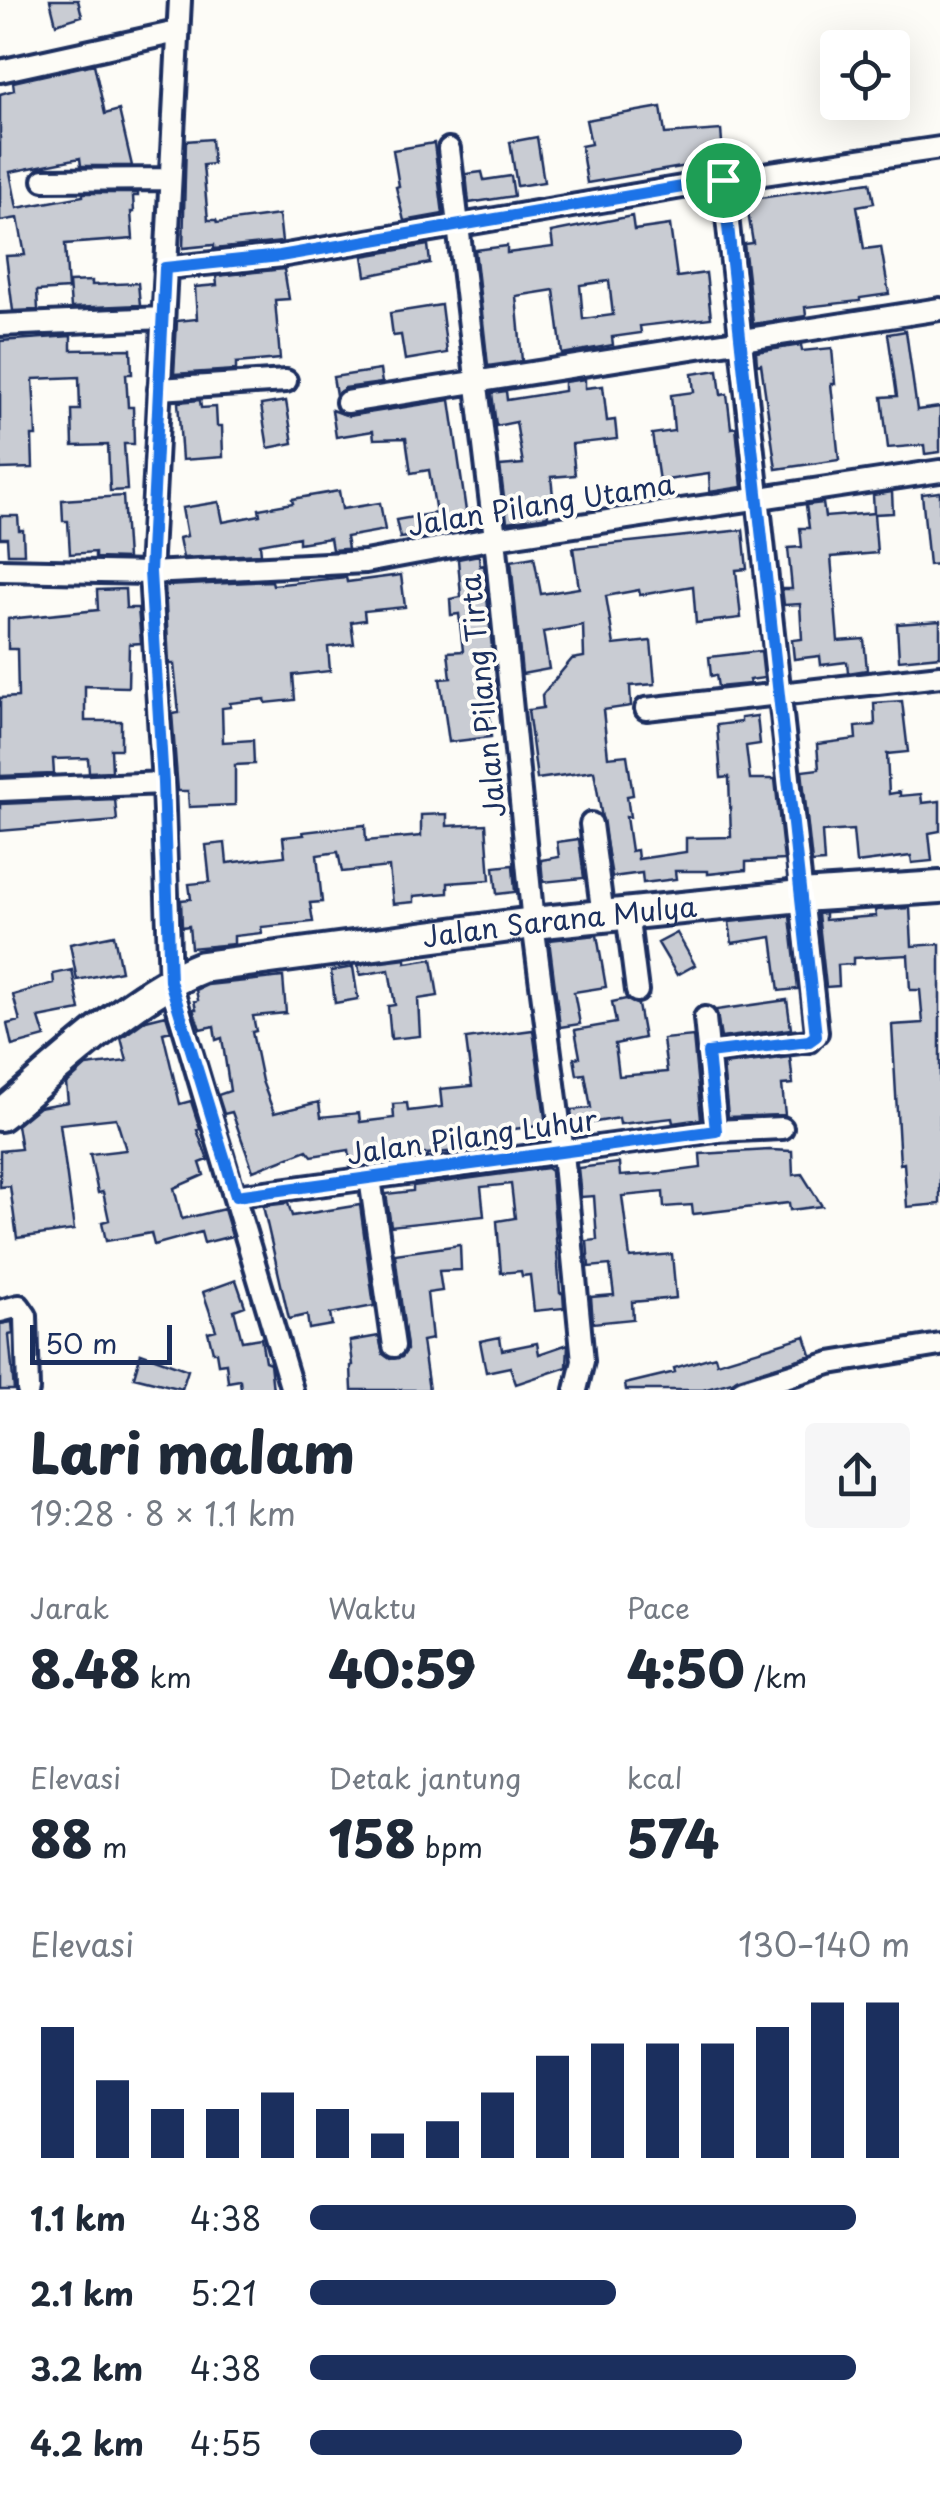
<!DOCTYPE html>
<html lang="id">
<meta charset="utf-8">
<style>
:root{--surface:#fff;--page:#f6f6f7;--text:#1f2937;--muted:#747a83;--accent:#1b2f5e}
body{margin:0;font-family:"Playpen Sans",sans-serif;background:var(--page);color:var(--text);height:100vh;display:flex;flex-direction:column;font-size:38px;white-space:nowrap}
*{box-sizing:border-box;margin:0}
p{font-size:32px;color:var(--muted)}
.icon{flex:none;width:55px;height:55px;fill:none;stroke:currentColor;stroke-width:2;stroke-linecap:round;stroke-linejoin:round}
.map{position:relative;height:1390px;overflow:hidden}
.details{display:flex;flex-direction:column;background:var(--surface);flex:1}
.details>*{flex:none}
.buttons{position:absolute;left:820px;top:30px;display:grid;gap:20px}
.buttons a{display:grid;place-items:center;width:90px;height:90px;border-radius:10px;background:var(--surface);box-shadow:0 10px 40px #0002;font-size:50px}
.scale{position:absolute;left:30px;bottom:25px;width:142px;box-sizing:border-box;padding-left:10px;border:5px solid #1b2f5e;border-top:0;font-size:28px;line-height:35px;white-space:nowrap;color:#1b2f5e;-webkit-text-stroke:8px #fdfcf7;paint-order:stroke}
.pin{position:absolute;display:grid;place-items:center;width:85px;height:85px;color:#fff;margin:-42px;border:5px solid #fff;border-radius:50%;box-shadow:0 2px 10px #0007}
.round{display:grid;place-items:center;flex:none;width:105px;height:105px;border-radius:10px;background:var(--page)}
.head{display:flex;align-items:center;justify-content:space-between;height:170px;padding:0 30px}
h1{font-size:55px;font-weight:800;line-height:75px}
.metrics{display:grid;grid-template-columns:repeat(3,1fr);gap:15px;height:170px;padding:10px 30px}
.metrics div{display:grid;align-content:center}
.metrics b{font-size:50px;font-weight:800}
.metrics small{font-size:28px;font-weight:400}
.metrics p{font-size:28px}
.chart{height:280px;padding:20px 30px}
.chart p{display:flex;justify-content:space-between}
.chart svg{width:100%;height:180px;margin-top:10px;stroke:var(--accent);stroke-width:6}
ul{padding:0 30px;list-style:none;font-size:32px}
li{display:grid;grid-template-columns:160px 120px 1fr;align-items:center;height:75px}
li i{height:25px;border-radius:12px;background:var(--accent)}
.map>svg:first-child{display:block}
</style>
<div class="map">
<svg width="940" height="1390" viewBox="0 0 940 1390">
<rect width="100%" height="100%" fill="#fdfcf7"/>
<filter id="ink" filterUnits="userSpaceOnUse"><feTurbulence type="fractalNoise" baseFrequency=".01" numOctaves="2"/><feDisplacementMap in="SourceGraphic" scale="20" xChannelSelector="R" yChannelSelector="G"/><feConvolveMatrix kernelMatrix="1 2 1 2 8 2 1 2 1" color-interpolation-filters="sRGB"/></filter>
<g filter="url(#ink)">
<path fill="#c9ccd3" stroke="#1b2f5e" stroke-width="2.5" fill-rule="evenodd" d="M50 0H78L82 16 56 24Z
M94 64 105 114 119 110 132 166H81L80 158 10 172 17 208 83 196V193H138V196H133L134 212H131L133 239 65 244 68 289 37 291 38 310 13 311 6 256 25 255 18 218 0 221V94L14 90 13 82Z
M661 107 665 134 721 130 724 166 710 168 709 165H693L587 183 581 146 591 144 586 120Z
M537 137 544 182 517 186 510 142Z
M211 139 213 164 203 165 208 220H216L217 223 279 215 282 242 214 249V245L183 248 186 141Z
M434 143 443 214 404 221 396 187 399 186 393 150Z
M482 172 484 180 511 176 514 196 469 203 466 174Z
M870 182 874 203 857 206 864 249 881 247 889 294 860 298V301L805 307 806 316 753 324 744 244 753 243 746 200Z
M632 216 634 230 670 225 677 277 706 273 711 318 640 326 641 333 612 337 613 345 562 354 554 290 516 296 522 361 488 366 475 250 507 246V253L553 247 551 232ZM609 281 613 315 583 319 580 285Z
M428 245 430 263 366 276 363 256Z
M284 269 289 299 275 300 280 359 236 363V370L174 374 177 321 197 319 195 287 217 285 216 276Z
M92 281V285L138 283 140 305 71 308 69 282Z
M441 305 447 353 405 360 401 335 393 336 390 313Z
M906 331 917 410 940 407V452L925 454 924 445 888 448 882 397 897 396 888 334Z
M71 336V350L131 349 132 374H126L128 407H133L134 444H124L127 490 110 491 108 445 73 446 72 410H80L79 377 33 379 36 436H32L33 468 0 469V341Z
M801 345 802 351 832 348 835 384H831L839 460 776 469 761 364 757 365 756 352Z
M380 370 382 383 345 388 336 395 333 377Z
M718 370 721 395 727 394 731 428 736 427 742 487 710 492 709 474 659 481 652 434 674 431 671 395 694 392 692 374Z
M585 379V388L603 386 607 421 615 420 617 439 572 444 575 475 551 477 554 505 547 506 548 516 507 522 500 466 523 464 516 422 496 426 492 393 506 391 507 400 564 391V382Z
M200 400 201 408 216 407 217 426H222L223 457 182 460 178 402Z
M450 400 466 511 478 509 480 527 400 538 396 520 436 513 429 470 411 473 406 438 374 439 373 431 336 437 332 410 349 416Z
M286 401 293 443 268 448 261 405Z
M339 491 342 509 380 503 385 530 346 537 348 549H344L332 550 330 538 299 543V537L260 544 261 554 183 558 179 538 187 536 182 508 219 502 223 522 260 515 259 509 293 503 292 499Z
M892 492 893 513 874 514 877 553 831 557 838 641 864 639 867 670 848 673 847 662 821 665 820 656 794 659 792 640 802 639 800 604 784 605 782 589H792L788 548 802 547 800 528H809L806 505 823 503 825 517 874 513 873 495Z
M940 492V564L929 565 922 494Z
M123 496 127 559 95 558V552L70 554 68 521H63L62 500Z
M0 516H18L19 530H23L24 554H8L7 538H0Z
M743 530 747 569 736 570 741 618 696 623 693 586 640 595 639 590 606 596 614 645 651 641 655 684 630 686 631 706 603 710 608 757 627 755 633 795 627 796 630 817H626L631 851 637 850 638 859 686 852V838L731 837 729 777 721 778 717 725 741 722V718L757 716 760 744 746 746 750 779H775L784 860 746 862V870L708 874V871H675L676 879 643 883 642 873 612 877 594 771 537 779 528 710 543 708 542 695 572 659 584 657 583 625 543 632 549 669 522 674 511 561 534 557 541 594 579 588 573 548Z
M479 555 480 566 484 565 494 669 487 670 491 737 449 742 440 679 451 678 448 652 463 651 459 614 451 615 450 599 461 597 458 559Z
M401 575 405 607 364 611 365 620 351 622 354 644 328 647 330 671 293 675 295 700 266 703 265 699 230 703 231 707 222 708 223 742 253 740 254 764 235 765V805L189 807 188 791H178L172 714 179 713 174 664H169L165 586 272 581 273 585 346 577 347 582Z
M125 589 126 608H138L141 643 129 644 128 687 85 686V721H121V749H111L112 771 89 772 88 758 53 759 54 774 0 776V698L18 697 17 649H8V619L98 610 97 590Z
M940 621V656L899 660 897 624Z
M761 651 764 678 749 680 750 684 718 687 716 675 711 676 709 657Z
M902 701 908 752 887 754 889 794 900 792V796L921 794 922 803 940 801V831L929 833 932 861 912 863 911 856 856 863 853 830 822 832 824 862 812 863 802 771 819 769 817 744 856 739 855 727 875 725 874 703Z
M115 799 117 821 0 831V804Z
M447 814V826L486 824 490 880 448 883V893L414 896V902L393 904 389 867 342 872 338 852 317 855 322 902 310 903 313 922 261 927 262 933 234 936V944L191 948 189 926 182 927 181 900 191 899 189 884 210 882 206 845 225 843 227 863 285 856 283 837 304 835 303 832 365 825 366 841 421 836V815Z
M579 839 584 878 543 882 541 860 559 857 557 842Z
M513 865 515 892 497 894 494 867Z
M910 908 912 946 940 944V1204L907 1207 904 1163 900 1164 892 1025 923 1023 920 990H910L908 955 853 958V964L838 965 839 986 826 987 818 914 825 913V920L876 916 875 910Z
M790 916 798 989 779 991 772 937 732 943 729 922Z
M677 933 695 965 677 975 658 943Z
M114 935 121 971 77 980 70 944Z
M597 935 606 987 574 992 580 1024 560 1027 549 940Z
M406 959V963L432 959 438 996 418 999 420 1036 391 1039 388 1006 395 1005 389 970 360 975 358 965Z
M353 967 358 999 335 1003 331 971Z
M72 970 80 1010 39 1018 45 1037 12 1046 7 1024 20 1021 13 995 54 983 53 974Z
M283 977 286 1013 253 1016 256 1031 252 1032 262 1081 274 1113 319 1102 321 1117 359 1113 360 1122 394 1118 393 1104 407 1103 408 1111 442 1107 440 1089 472 1086 466 1039 533 1030 546 1125 466 1135 467 1150 416 1155V1151L370 1155V1160L350 1162 349 1150 312 1156 307 1150 253 1171 232 1112 224 1114 218 1095 230 1091 222 1038 216 1040 214 1026 200 1029 193 1009H196L194 1001 198 1000 196 990 207 985Z
M626 999 638 1005 644 1038 615 1044 619 1076 667 1072 663 1039 693 1036 701 1119 673 1123 672 1118 620 1124 619 1118 573 1126 571 1110 591 1108 585 1074 577 1075 574 1058 580 1057 575 1030 616 1023 612 1002Z
M787 1000 791 1029 721 1038 716 1010Z
M166 1015 171 1031 163 1033 180 1104 191 1101 200 1129 197 1130 208 1160 200 1163 204 1175 174 1188 182 1219 224 1209 232 1236 204 1243 201 1232 154 1245 151 1233 106 1241 102 1222 109 1220 103 1192 98 1193 90 1154 126 1150 116 1118 60 1124 74 1230 17 1238 10 1186 0 1187V1151L21 1149 17 1125 39 1107 68 1102 66 1084 86 1066 127 1061 121 1038 146 1020Z
M790 1057 793 1084 782 1085 785 1115 728 1117 723 1065Z
M770 1150 792 1151 793 1175 802 1174 822 1206 790 1210 789 1203 693 1214 692 1205 664 1207 663 1192 622 1196 630 1258 672 1254 676 1298 632 1302 633 1319 593 1323 591 1297 614 1295 610 1265 589 1267 587 1241 597 1240 594 1196 581 1197 578 1168 619 1163 620 1176 662 1173 701 1168 700 1154Z
M547 1168 551 1171 560 1293H563L564 1308 534 1311 530 1275 522 1276 521 1271 501 1273 497 1221 515 1218 511 1184 481 1187 484 1216 391 1226 386 1194 413 1191V1186Z
M288 1203 292 1216 360 1205 374 1306 330 1314 332 1325 309 1329 307 1315 289 1319 263 1206Z
M460 1245 461 1270 439 1271 442 1291 427 1293 432 1339 422 1341 429 1390H352L351 1366 353 1365 350 1341 379 1336 383 1354 390 1359 402 1357 407 1350 395 1254Z
M236 1280 245 1306 234 1310 242 1341 261 1338 265 1361 270 1363 273 1390H241L240 1380 228 1382 226 1363 218 1364 216 1352H213L208 1332 216 1330 203 1292Z
M12 1322 13 1334 9 1335 14 1390H0V1324Z
M805 1336 811 1355 732 1382 703 1390H626L625 1384 675 1372 674 1368 715 1356 717 1363Z
M500 1337 502 1350 537 1343 539 1354 568 1344 567 1367 516 1384 510 1367 486 1372 480 1341Z
M141 1353 188 1370 182 1389 134 1377Z"/>
<g fill="none" stroke-linecap="round" stroke-linejoin="round">
<g stroke="#1b2f5e" stroke-width="28">
<path id="street" d="M180 0 150 573 163 783 170 981 292 1390
M0 71 177 32
M449 149 495 538 533 923 563 1153 583 1361 576 1390
M44 180 170 179
M165 268 280 256 723 180 940 148
M0 325 163 318
M159 389 286 381
M347 402 940 309
M0 570 150 573 365 562 495 538 940 471
M646 709 940 676
M0 790 163 783
M591 824 603 916
M627 913 637 991
M705 1018 716 1131
M708 1053 809 1041 817 1032 723 180
M370 1178 394 1346
M236 1196 716 1131 782 1128
M0 1311 19 1306 26 1316 28 1390
M743 1390 830 1363 940 1345"/>
</g>
<g stroke="#1b2f5e" stroke-width="38">
<g id="secondary">
<path id="s1" d="M0 1115C60 1066 131 995 202 967L533 923 801 896 940 887"/>
</g>
</g>
<use href="#street" stroke="#fdfcf7" stroke-width="20"/>
<use href="#secondary" stroke="#fdfcf7" stroke-width="30"/>
</g>
</g>
<g fill="none" stroke-linecap="round" stroke-linejoin="round" filter="url(#ink)">
<g stroke="#fff" stroke-width="20">
<path id="route" d="M723 180 816 1036 809 1041 708 1053 716 1131 236 1196 170 981 163 783 150 572 165 268 280 256Z"/>
</g>
<use href="#route" stroke="#1a73e8" stroke-width="12"/>
</g>
<g text-anchor="middle" stroke-width="8" stroke-linejoin="round" paint-order="stroke">
<g font-size="28" fill="#1b2f5e" stroke="#fdfcf7">
<text transform="translate(541 505) rotate(-9)" y="10">Jalan Pilang Utama</text>
<text transform="translate(483 696) rotate(-96)" y="10">Jalan Pilang Tirta</text>
<text dy="10" stroke="none"><textPath href="#s1" startOffset="612">Jalan Sarana Mulya</textPath></text>
<text transform="translate(472 1137) rotate(-8)" y="10">Jalan Pilang Luhur</text>
</g>
</g>
</svg>
<div class="buttons">
<a><svg class="icon" aria-label="locate" viewBox="0 0 24 24"><circle cx="12" cy="12" r="6"/><path d="M12 2v4M12 18v4M2 12h4M18 12h4"/></svg></a>
</div>
<div class="scale">50 m</div>
<div class="pin" style="left:723px;top:180px;background:#1e9e55"><svg class="icon" aria-label="arrive" viewBox="0 0 24 24"><path d="M6 21V4h12l-3 4 3 4H6"/></svg></div>
</div>
<section class="details">
<div class="head"><div><h1>Lari malam</h1><p>19:28 · 8 × 1.1 km</p></div><a class="round"><svg class="icon" aria-label="share" viewBox="0 0 24 24"><path d="M12 15V3M7 8l5-5 5 5M5 13v7h14v-7"/></svg></a></div>
<div class="metrics">
<div><p>Jarak</p><b>8.48<small> km</small></b></div>
<div><p>Waktu</p><b>40:59</b></div>
<div><p>Pace</p><b>4:50<small> /km</small></b></div>
</div>
<div class="metrics">
<div><p>Elevasi</p><b>88<small> m</small></b></div>
<div><p>Detak jantung</p><b>158<small> bpm</small></b></div>
<div><p>kcal</p><b>574</b></div>
</div>
<div class="chart"><p><span>Elevasi</span>130–140 m</p>
<svg viewBox="0 0 160 44" preserveAspectRatio="none"><path d="M5 44V12M15 44V25M25 44V32M35 44V32M45 44V28M55 44V32M65 44V38M75 44V35M85 44V28M95 44V19M105 44V16M115 44V16M125 44V16M135 44V12M145 44V6M155 44V6"/></svg>
</div>
<ul>
<li><b>1.1 km</b>4:38<i style="width:91%"></i></li>
<li><b>2.1 km</b>5:21<i style="width:51%"></i></li>
<li><b>3.2 km</b>4:38<i style="width:91%"></i></li>
<li><b>4.2 km</b>4:55<i style="width:72%"></i></li>
</ul>
</section>
